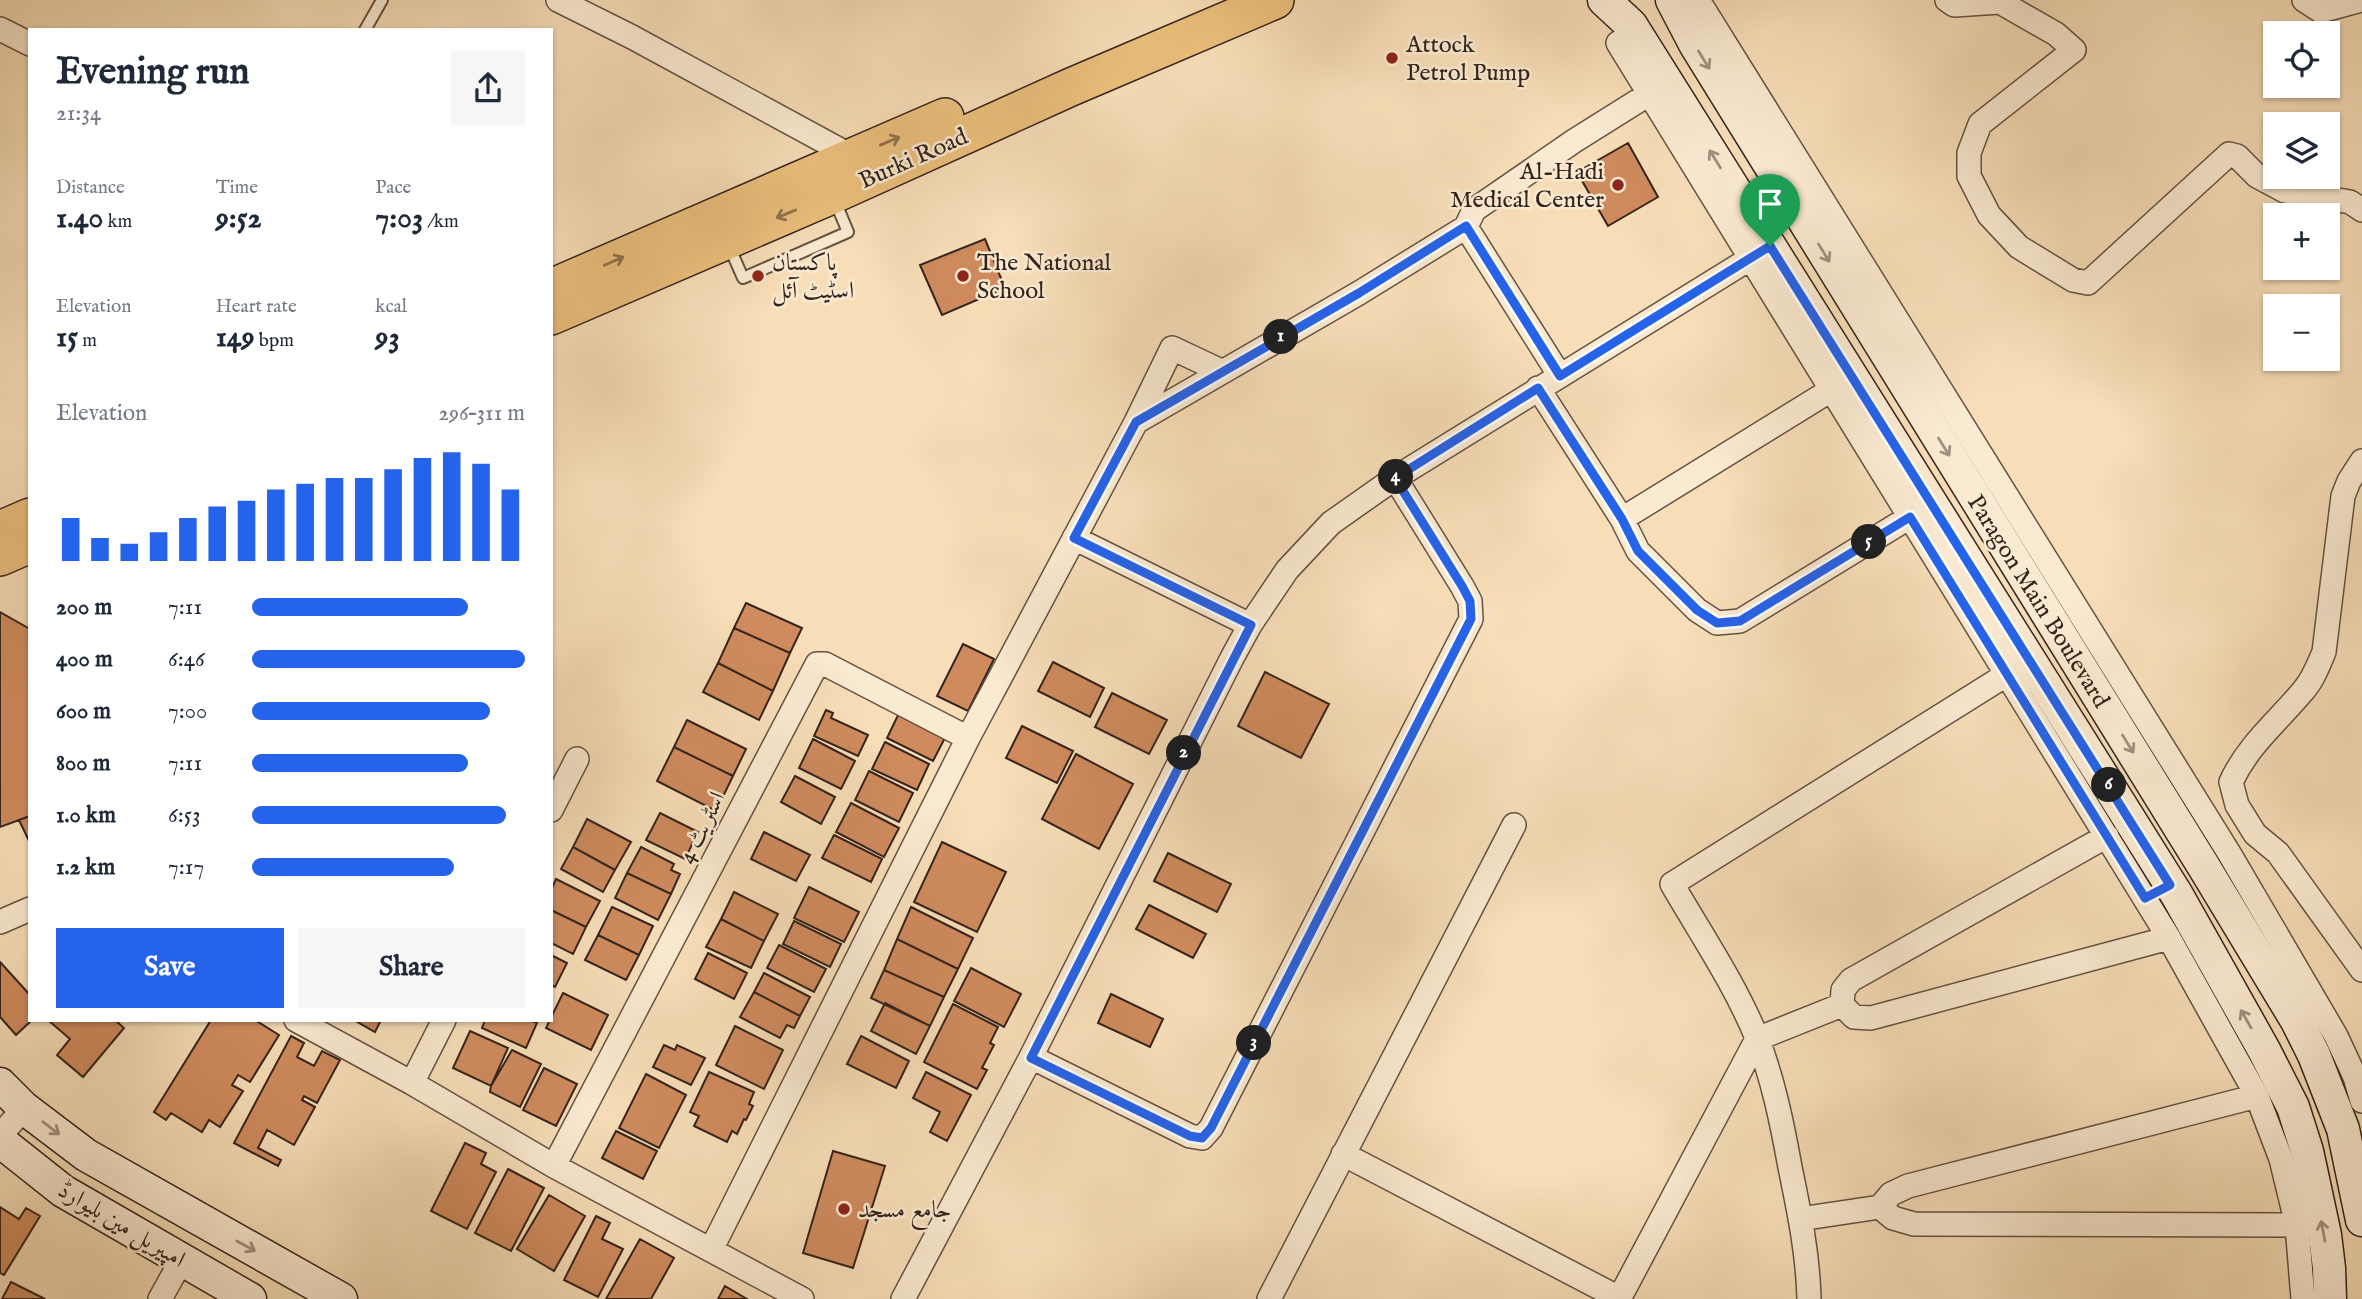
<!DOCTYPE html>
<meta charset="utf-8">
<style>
:root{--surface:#fff;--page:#f6f6f7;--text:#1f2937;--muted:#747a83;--accent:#2563eb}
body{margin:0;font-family:"IM FELL English",Amiri,serif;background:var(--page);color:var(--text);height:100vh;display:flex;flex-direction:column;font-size:26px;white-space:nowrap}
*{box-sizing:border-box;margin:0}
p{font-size:23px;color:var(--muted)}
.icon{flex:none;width:38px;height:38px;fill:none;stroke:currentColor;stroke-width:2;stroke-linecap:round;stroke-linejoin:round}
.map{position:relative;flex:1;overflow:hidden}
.side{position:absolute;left:28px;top:28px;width:525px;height:994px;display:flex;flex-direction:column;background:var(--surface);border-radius:0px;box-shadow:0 2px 5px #0004}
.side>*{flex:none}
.buttons{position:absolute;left:2263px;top:21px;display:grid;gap:14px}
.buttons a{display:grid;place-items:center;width:77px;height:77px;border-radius:0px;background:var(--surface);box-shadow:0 2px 5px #0004;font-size:35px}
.pin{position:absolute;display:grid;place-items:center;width:60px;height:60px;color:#fff;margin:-72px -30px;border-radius:50% 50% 50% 0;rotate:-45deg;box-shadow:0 0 7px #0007}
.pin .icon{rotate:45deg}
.km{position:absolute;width:35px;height:35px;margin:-18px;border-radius:50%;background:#222;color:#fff;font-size:19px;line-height:35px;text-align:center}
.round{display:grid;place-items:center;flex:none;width:74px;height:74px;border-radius:0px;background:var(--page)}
.head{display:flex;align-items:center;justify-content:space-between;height:119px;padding:0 28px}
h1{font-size:38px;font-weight:800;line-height:52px}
.figures{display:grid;grid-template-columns:repeat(3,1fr);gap:10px;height:119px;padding:7px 28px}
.figures div{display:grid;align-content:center}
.figures b{font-size:30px;font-weight:800}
.figures small{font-size:19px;font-weight:400}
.figures p{font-size:19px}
.chart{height:196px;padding:14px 28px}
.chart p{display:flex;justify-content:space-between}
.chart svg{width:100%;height:126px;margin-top:7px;stroke:var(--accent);stroke-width:6}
.action{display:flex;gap:14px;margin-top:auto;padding:14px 28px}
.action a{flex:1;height:80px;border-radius:0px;background:var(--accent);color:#fff;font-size:28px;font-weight:800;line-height:80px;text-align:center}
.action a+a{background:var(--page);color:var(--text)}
ul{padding:0 28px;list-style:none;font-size:23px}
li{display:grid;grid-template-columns:112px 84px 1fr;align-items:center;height:52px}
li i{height:18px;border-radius:9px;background:var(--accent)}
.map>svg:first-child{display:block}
</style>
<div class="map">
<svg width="2362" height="1299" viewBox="0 0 2362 1299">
<rect width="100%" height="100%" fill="#f7deb8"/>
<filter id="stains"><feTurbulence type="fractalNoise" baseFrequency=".00286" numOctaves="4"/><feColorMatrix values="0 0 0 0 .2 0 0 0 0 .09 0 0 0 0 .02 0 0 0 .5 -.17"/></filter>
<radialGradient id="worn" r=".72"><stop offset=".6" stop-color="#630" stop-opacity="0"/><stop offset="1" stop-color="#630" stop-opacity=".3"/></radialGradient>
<path fill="#cf8b5e" stroke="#34231c" stroke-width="2" d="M1628 143 1658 197 1608 226 1577 172Z
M985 239 1005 288 942 315 920 265Z
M746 603 802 628 790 653 734 628Z
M0 612 30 629V816L0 827Z
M734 628 790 653 773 691 718 663Z
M963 644 994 659 968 711 937 696Z
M1053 662 1104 688 1090 717 1038 691Z
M718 663 773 691 759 720 703 692Z
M1265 672 1329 704 1301 758 1238 726Z
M1112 693 1167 720 1149 754 1095 727Z
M826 710 833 713 831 718 868 735 858 756 814 736Z
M900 711 947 734 933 761 887 738Z
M687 720 746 749 733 776 674 747Z
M1022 726 1073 751 1057 783 1006 758Z
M813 739 855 761 841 789 799 768Z
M885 742 929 764 917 790 872 769Z
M674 747 733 776 716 811 657 781Z
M1076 754 1133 784 1099 849 1042 819Z
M869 771 913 793 899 822 855 800Z
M795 776 835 797 821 824 781 802Z
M851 803 899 828 884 857 836 832Z
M660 813 698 832 685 859 646 840Z
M30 816V843L19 820Z
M587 819 631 842 615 870 573 847Z
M764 832 810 855 796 881 751 859Z
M834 835 882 859 871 882 822 858Z
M942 842 1006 872 977 932 914 902Z
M573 847 615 870 603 892 561 869Z
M641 847 674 864 671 870 680 874 671 894 627 873Z
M1168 853 1231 884 1217 912 1154 881Z
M627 873 671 894 658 920 615 898Z
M556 879 600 901 586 927 551 910V890Z
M809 887 859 912 844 942 794 918Z
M734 892 778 914 764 941 721 919Z
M1149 905 1206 934 1193 958 1136 929Z
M612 907 653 926 639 955 598 935Z
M911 907 973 938 958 969 897 939Z
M551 910 586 927 573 954 551 943Z
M721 919 764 941 751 968 706 947Z
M794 921 841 944 830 967 783 944Z
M598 935 639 955 626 980 585 960Z
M897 939 958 969 944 997 884 970Z
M779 945 826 969 814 992 767 968Z
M708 953 747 973 734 999 695 979Z
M551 955 567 963 555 987 551 985Z
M0 962 30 995V1020H32L16 1035 0 1017Z
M971 968 1021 994 1004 1027 954 1001Z
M884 970 944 997 930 1026 871 998Z
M764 973 810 997 800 1016 754 992Z
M754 992 800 1016 794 1028 787 1025 780 1038 740 1017Z
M563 993 608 1015 591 1050 546 1028Z
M1111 994 1163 1019 1150 1047 1098 1023Z
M885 1003 930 1026 916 1054 871 1031Z
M953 1004 998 1027 990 1043 994 1045 982 1068 987 1070 977 1089 924 1062Z
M48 1020H115L124 1028 83 1077 57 1055 70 1039Z
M211 1020H255L279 1035 250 1082 238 1075 232 1085 243 1091 220 1127 209 1120 202 1132 171 1113 166 1120 154 1112Z
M354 1020H381L375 1032Z
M485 1020H531L537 1023 526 1048 482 1028Z
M735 1026 783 1050 764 1089 716 1065Z
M470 1031 508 1048 491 1086 453 1068Z
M291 1036 304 1043 297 1057 314 1066 322 1051 340 1060 317 1103 304 1096 302 1100 315 1107 294 1145 267 1130 258 1148 281 1160 278 1166 234 1143Z
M861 1036 909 1061 896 1088 847 1064Z
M664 1045 675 1050 677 1045 705 1058 691 1085 653 1067Z
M512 1050 541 1064 520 1107 490 1092 491 1086Z
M544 1068 577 1084 556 1126 523 1110Z
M709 1072 754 1092 749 1104 753 1106 746 1120 744 1119 737 1134 732 1131 727 1142 694 1126 699 1116 690 1112Z
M926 1072 971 1095 947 1141 930 1132 940 1112 913 1098Z
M646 1074 686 1095 659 1148 619 1128Z
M616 1131 657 1151 643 1179 602 1158Z
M465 1143 486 1153 481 1164 496 1172 467 1229 431 1211Z
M833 1151 885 1166 853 1268 803 1253Z
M508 1169 544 1188 511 1251 475 1233Z
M549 1195 585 1216 554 1271 517 1249Z
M0 1207 19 1219 26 1208 40 1216 4 1275 0 1273Z
M596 1216 610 1223 602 1239 623 1249 598 1297 564 1280Z
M640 1239 674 1258 651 1299H606Z
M11 1282 45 1299H2Z
M725 1286 747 1299H718Z"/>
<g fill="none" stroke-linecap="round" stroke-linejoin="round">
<g stroke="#655243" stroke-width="14">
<path id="lane" d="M365 30 382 0
M729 246 743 278 848 232 835 201"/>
</g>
<g stroke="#655243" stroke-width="26">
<path id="street" d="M558 0 632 37 853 157
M1947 0 1954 5 2000 2 2056 34 2074 50 1980 124 1969 153V176L1989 215 2019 247 2073 280 2088 283 2229 154 2237 156 2257 176 2285 191 2350 202 2362 210
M2304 0 2321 11 2361 0
M1680 16 1703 8 2229 853 2336 1036 2355 1077 2362 1101
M0 29 30 44
M1636 33 1618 43 2169 938 2257 1096 2281 1159 2297 1225 2303 1299
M1466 227 1560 376
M1538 388 1622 519 1638 551 1697 610 1717 623 1740 621 1923 509
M1136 422 1172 348 1221 371
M2362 461 2349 481 2343 496 2324 652C2318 666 2313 680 2303 691 2278 721 2248 745 2231 782L2237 805 2255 834 2278 853 2362 970
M1622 519 1844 382
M1074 538 1250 625
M551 810 577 759
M2107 836 1851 980 1843 990 1842 1005 1854 1017 1871 1018 2169 938
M0 922 30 909
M296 1020 412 1083 554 1166 802 1299
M1031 1057 1190 1136 1202 1138 1211 1128 1471 619 1470 601 1462 586 1395 478
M412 1083 444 1020
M0 1136 24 1108
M1343 1154 1619 1298
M554 1166 817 664H825L968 738
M1880 1207 1893 1218 1914 1224 2297 1225
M1800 1219 1880 1207 1891 1194 1908 1186 2257 1096
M711 1250 968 738 1136 422 1359 293 1466 227 1474 210 1574 141 1649 94
M160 1299 181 1261
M903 1299 1031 1057 1232 658 1250 625 1287 570 1331 523 1395 478 1764 250
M1269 1299 1514 825
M1619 1299 1757 1039 1842 1005
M1809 1299C1808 1254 1799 1211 1790 1167 1782 1123 1773 1079 1757 1038 1735 984 1701 934 1672 884L2006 675"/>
</g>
<g stroke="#34231c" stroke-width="35">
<path id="secondary" d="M1604 0 1631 25 2130 820 2177 895 2264 1050 2293 1107 2307 1151 2325 1235 2329 1268 2330 1299
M1672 0 1695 44 2204 867 2297 1021 2314 1055 2343 1129 2362 1220
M0 1084 24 1108 86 1155 341 1299
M0 1141 63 1191 250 1299"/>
</g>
<g stroke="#34231c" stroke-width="40">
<path id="primary" d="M551 288 945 117
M551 316 832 195 1071 87 1275 0
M0 530 30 517
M0 557 30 544"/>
</g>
<use href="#lane" stroke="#faead1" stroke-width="10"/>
<use href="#street" stroke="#faead1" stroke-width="23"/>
<use href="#secondary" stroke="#faead1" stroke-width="32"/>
<use href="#primary" stroke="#ecbf7c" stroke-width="37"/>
</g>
<defs><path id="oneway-shaft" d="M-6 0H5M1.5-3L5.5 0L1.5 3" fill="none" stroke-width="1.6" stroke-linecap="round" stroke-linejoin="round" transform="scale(1.75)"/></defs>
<g stroke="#a19080">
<use href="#oneway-shaft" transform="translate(1704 60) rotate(58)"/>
<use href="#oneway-shaft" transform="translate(1715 159) rotate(-122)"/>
<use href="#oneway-shaft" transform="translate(1824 253) rotate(58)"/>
<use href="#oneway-shaft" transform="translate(1944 447) rotate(58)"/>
<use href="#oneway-shaft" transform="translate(2128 744) rotate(58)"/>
<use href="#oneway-shaft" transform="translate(2246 1019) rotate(-120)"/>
<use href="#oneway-shaft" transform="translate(51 1128) rotate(37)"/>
<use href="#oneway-shaft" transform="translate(2323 1231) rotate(-101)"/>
<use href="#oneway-shaft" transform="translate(246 1246) rotate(29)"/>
</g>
<g stroke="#90714c">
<use href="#oneway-shaft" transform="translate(890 141) rotate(-23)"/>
<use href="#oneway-shaft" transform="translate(786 214) rotate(157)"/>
<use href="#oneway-shaft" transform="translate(614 261) rotate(-24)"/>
</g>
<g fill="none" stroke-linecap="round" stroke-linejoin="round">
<g stroke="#fff" stroke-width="14">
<path id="route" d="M1466 226 1560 376 1770 246 2170 885 2145 898 1910 517 1740 621 1717 623 1697 610 1638 551 1622 519 1538 388 1395 478 1462 586 1470 601 1471 619 1211 1128 1202 1138 1190 1136 1031 1058 1251 625 1074 538 1136 422 1359 293Z"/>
</g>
<use href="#route" stroke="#2563eb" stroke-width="9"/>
</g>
<g fill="#8f2418" stroke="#faead1" stroke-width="2.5">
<circle cx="1392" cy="58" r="7"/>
<circle cx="1618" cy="185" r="7"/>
<circle cx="758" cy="276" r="7"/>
<circle cx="963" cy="276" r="7"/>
<circle cx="844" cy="1209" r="7"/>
</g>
<g text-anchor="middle" stroke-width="5" stroke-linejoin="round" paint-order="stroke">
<g font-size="24" fill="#34231c" stroke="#faead1" text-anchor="start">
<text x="1406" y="52">Attock<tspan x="1406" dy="28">Petrol Pump</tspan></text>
<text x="1604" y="179" text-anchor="end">Al-Hadi<tspan x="1604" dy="28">Medical Center</tspan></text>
<text x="772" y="270">پاکستان<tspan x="772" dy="28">اسٹیٹ آئل</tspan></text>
<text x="977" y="270">The National<tspan x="977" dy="28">School</tspan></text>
<text x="858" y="1217">جامع مسجد</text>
</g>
<g font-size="24" fill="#34231c" stroke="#faead1">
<text transform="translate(913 158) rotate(-24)" y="8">Burki Road</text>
<text transform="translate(2039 601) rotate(58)" y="8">Paragon Main Boulevard</text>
<text transform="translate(701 827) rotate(-63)" y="8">اسٹریٹ 4</text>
<text transform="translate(122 1224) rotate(31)" y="8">امپیریل مین بلیوارڈ</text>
</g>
</g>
<rect width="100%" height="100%" filter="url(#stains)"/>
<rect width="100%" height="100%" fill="url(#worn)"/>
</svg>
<div class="buttons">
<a><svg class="icon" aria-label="locate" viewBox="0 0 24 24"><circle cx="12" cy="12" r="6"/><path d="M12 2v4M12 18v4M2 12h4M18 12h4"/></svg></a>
<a><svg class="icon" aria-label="layers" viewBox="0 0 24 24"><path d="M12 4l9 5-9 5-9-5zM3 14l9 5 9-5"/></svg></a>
<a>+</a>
<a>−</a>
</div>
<div class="pin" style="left:1770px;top:246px;background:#1e9e55"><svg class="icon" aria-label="arrive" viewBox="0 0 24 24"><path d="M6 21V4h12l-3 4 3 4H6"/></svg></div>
<b class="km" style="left:1281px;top:337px">1</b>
<b class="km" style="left:1184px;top:753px">2</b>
<b class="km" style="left:1254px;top:1043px">3</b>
<b class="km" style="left:1396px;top:477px">4</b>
<b class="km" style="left:1869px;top:542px">5</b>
<b class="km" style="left:2109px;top:785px">6</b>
<section class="side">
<div class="head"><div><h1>Evening run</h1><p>21:34</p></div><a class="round"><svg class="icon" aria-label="share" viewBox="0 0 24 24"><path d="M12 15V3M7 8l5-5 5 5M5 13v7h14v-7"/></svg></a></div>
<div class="figures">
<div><p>Distance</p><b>1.40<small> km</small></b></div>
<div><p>Time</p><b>9:52</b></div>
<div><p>Pace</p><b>7:03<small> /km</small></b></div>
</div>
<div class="figures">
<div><p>Elevation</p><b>15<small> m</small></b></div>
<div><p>Heart rate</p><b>149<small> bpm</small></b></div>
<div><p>kcal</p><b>93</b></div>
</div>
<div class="chart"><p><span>Elevation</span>296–311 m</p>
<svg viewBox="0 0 160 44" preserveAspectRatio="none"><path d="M5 44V29M15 44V36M25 44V38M35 44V34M45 44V29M55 44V25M65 44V23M75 44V19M85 44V17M95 44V15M105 44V15M115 44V12M125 44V8M135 44V6M145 44V10M155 44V19"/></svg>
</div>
<ul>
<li><b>200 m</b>7:11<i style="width:79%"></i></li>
<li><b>400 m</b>6:46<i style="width:100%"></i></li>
<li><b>600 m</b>7:00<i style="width:87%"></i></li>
<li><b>800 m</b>7:11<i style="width:79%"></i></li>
<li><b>1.0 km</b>6:53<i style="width:93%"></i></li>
<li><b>1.2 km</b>7:17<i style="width:74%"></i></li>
</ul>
<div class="action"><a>Save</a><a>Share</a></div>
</section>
</div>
